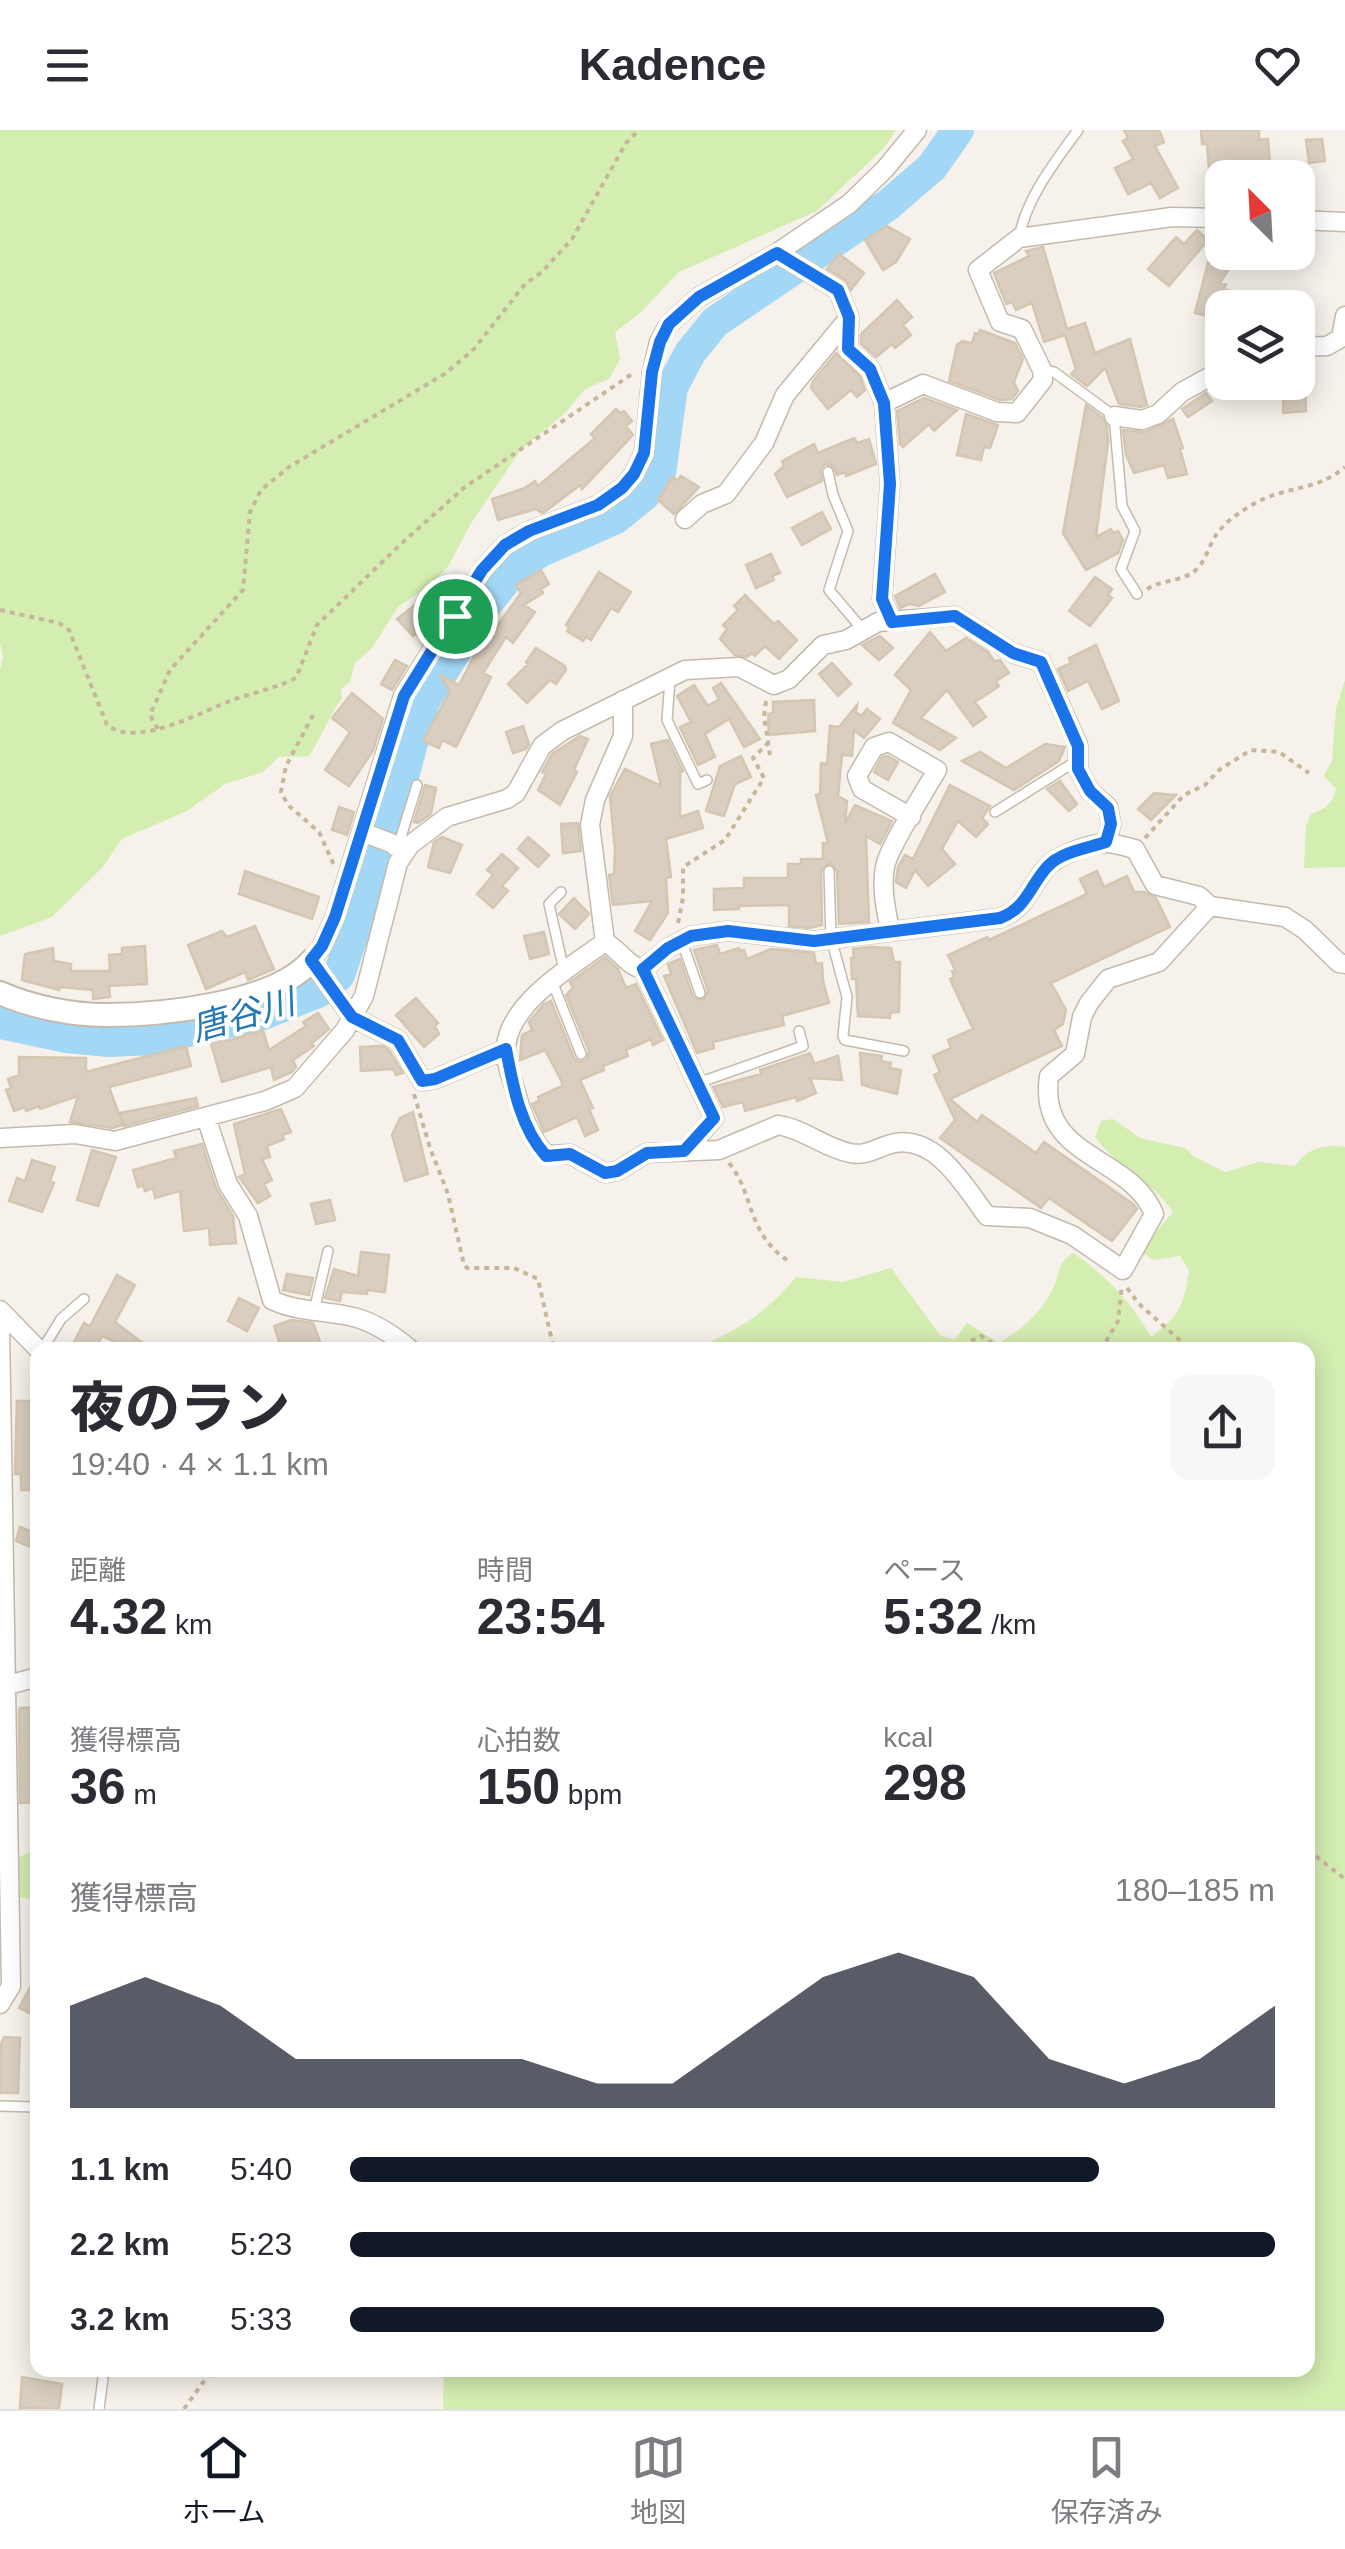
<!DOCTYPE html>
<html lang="ja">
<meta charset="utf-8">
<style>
:root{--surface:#fff;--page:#f7f7f7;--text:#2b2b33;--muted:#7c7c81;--line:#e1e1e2;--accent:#111827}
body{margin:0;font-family:Arial,"Noto Sans JP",sans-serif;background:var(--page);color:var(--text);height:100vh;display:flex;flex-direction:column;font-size:38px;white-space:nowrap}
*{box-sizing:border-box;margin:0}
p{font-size:32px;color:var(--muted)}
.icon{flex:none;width:55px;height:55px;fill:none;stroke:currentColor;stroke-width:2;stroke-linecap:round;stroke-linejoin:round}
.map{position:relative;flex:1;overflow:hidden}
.panel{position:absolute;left:30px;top:1212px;width:1285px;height:1035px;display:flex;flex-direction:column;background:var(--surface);border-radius:20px;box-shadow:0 5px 25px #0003}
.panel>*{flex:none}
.needle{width:65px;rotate:336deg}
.fabs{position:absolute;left:1205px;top:30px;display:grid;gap:20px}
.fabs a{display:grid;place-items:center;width:110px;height:110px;border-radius:20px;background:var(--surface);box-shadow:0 5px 25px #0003;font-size:50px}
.pin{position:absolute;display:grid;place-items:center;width:85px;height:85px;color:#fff;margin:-42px;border:5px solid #fff;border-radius:50%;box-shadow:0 2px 10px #0007}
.round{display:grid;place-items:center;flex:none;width:105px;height:105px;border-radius:20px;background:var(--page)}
.summary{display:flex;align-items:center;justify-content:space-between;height:170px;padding:0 40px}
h1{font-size:55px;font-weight:800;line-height:75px}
.metrics{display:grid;grid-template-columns:repeat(3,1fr);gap:15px;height:170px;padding:10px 40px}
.metrics div{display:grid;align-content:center}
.metrics b{font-size:50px;font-weight:800}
.metrics small{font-size:28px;font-weight:400}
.metrics p{font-size:28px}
.chart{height:280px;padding:20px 40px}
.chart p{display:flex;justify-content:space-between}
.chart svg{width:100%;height:180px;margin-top:10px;fill:var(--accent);opacity:.7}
ul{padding:0 40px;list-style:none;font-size:32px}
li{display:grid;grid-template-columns:160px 120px 1fr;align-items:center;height:75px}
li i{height:25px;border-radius:12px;background:var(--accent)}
header{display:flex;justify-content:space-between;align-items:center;height:130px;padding:0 40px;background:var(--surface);font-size:45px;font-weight:800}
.menu{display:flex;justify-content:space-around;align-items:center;height:140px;border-top:2px solid var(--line);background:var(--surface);font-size:28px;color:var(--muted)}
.menu a{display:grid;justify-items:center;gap:5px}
.menu .current{color:var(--accent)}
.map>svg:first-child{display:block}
</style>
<header><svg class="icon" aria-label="menu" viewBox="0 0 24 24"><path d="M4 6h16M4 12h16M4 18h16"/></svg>Kadence<svg class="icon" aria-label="heart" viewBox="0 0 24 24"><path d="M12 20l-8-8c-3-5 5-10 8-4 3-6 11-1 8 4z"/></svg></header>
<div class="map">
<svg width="1345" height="2279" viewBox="0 0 1345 2279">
<rect width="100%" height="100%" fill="#f6f2eb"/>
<path fill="#d4edb1" d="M0 0H896L884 18 817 81 679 142 639 184 615 202 620 229 610 248 585 259 566 282 520 321 470 395 449 435 431 455 398 477 372 518 355 533 350 552 341 559 342 569C328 586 322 607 309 626L279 627 263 642 225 654 187 681 122 709 102 738 52 787 0 806V539L3 528 0 513Z
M1345 550V737L1304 738 1306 696 1311 684C1325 679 1333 674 1336 659L1324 646 1332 630 1336 578Z
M1113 989 1140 1008 1185 1018 1195 1027 1225 1042 1259 1032 1295 1036C1308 1018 1323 1014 1345 1017V2279H443L444 2240H1308V1220H690C732 1205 768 1182 796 1147L843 1152 891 1138 940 1205 954 1210 967 1193 999 1213C1023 1198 1043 1182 1054 1156 1062 1138 1056 1135 1073 1123 1107 1146 1131 1172 1151 1207 1180 1185 1184 1176 1189 1140L1180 1126 1153 1130 1140 1121 1173 1082C1153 1052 1117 1037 1095 1007L1101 991Z
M37 1719V1770L19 1767 13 1730Z"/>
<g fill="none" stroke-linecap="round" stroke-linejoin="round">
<path stroke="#a3d7f6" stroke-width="32" d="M0 893 67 907 109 911 154 909 263 884 318 862 339 845 388 701 423 573 479 483 516 437 541 421 616 388 644 365 660 343 672 257 690 223 715 192 888 75 932 37 958 0"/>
</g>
<path fill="#d9cebf" stroke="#d5c6b1" stroke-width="2.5" d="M1124 0H1159L1164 12 1155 16 1178 58 1160 68 1151 53 1128 64 1115 38 1133 29 1123 11 1128 8Z
M1201 0H1259V10L1268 9 1271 46 1246 48V41L1209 39 1207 14H1202Z
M1322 9 1325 31 1309 33 1306 10Z
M887 96 910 109 896 132 883 140 865 110Z
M1197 100 1208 110 1169 156 1148 139 1176 107 1184 114Z
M1043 117 1067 199 1085 193 1095 223 1130 209 1147 275 1141 277 1119 274 1105 238 1087 256 1071 244 1076 239 1065 205 1044 212 1032 173 1016 180 1012 172 1006 174 994 143 1029 126 1026 121Z
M1211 121 1232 134 1220 153 1226 154 1224 159 1234 162 1230 178H1222V189L1195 183Z
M839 124 864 143 851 160 845 150 827 139Z
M897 170 912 187 903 195 911 205 895 218 892 214 876 227 861 214V204Z
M980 200 1015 213 1023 229 1014 252 1018 261 1012 269 1000 270 949 251 957 215 962 211 972 213 975 203 978 204Z
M836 223 860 246 865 260 857 267 851 260 828 279 811 258 813 251Z
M1284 252H1305L1306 281 1283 283Z
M1206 263 1212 271 1188 287 1182 279Z
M924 268 957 280 934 301 929 294 903 317 900 314 897 281Z
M1086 275 1102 287 1107 296 1108 312 1096 407 1111 399 1113 403 1118 401 1123 410 1118 423 1086 440 1063 403Z
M616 279 620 283 624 281 632 291 626 296 633 305 582 359 580 355 546 381 542 383 536 379 498 390 492 369 525 358 535 351 538 356 595 308 591 304Z
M966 284 998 295 990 318 984 317 981 330 957 325Z
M1173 289 1183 318 1180 319 1187 344 1168 348 1164 335 1134 343 1126 325 1123 300 1145 302Z
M854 308 857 313 869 309 876 334 846 346 845 342 837 345 833 336 825 334 820 340 822 351 787 367 775 344 784 336 782 331 814 314 818 323Z
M681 346 699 357 674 384 658 370 672 347 678 350Z
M822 382 831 399 802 415 792 398Z
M771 424 780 443 772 446 774 450 756 458 746 435Z
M541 440 549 454 541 459 543 463 524 475 535 482 513 513 506 507 483 543 491 547 456 617 442 610 439 618 423 611 450 561 439 544 459 555 481 513 486 505 489 507 521 463 516 455Z
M599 442 631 462 618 482 611 478 591 510 586 507 583 511 567 501 569 497 566 495Z
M935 444 945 462 919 476 909 474 900 478 895 466Z
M1095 447 1112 459 1108 465 1112 468 1090 496 1069 481Z
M745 465 774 494 778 491 797 510 779 529 765 516 755 526 752 523 747 527 735 525 720 509 727 499 723 495 738 480 734 476Z
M423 469 426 473 431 470 440 482 434 486 437 489 413 506 397 489Z
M930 502 946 521 966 508 988 522 994 531 1000 530 1009 543 996 551 999 556 975 572 986 587 973 596 947 560 921 588 956 608 940 620 893 593 911 560 895 545Z
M880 506 893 518 879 530 862 515Z
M1096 515 1119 571 1102 579 1088 551 1068 561 1058 539 1071 533 1069 528Z
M536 518 565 536 566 540 556 554 550 550 527 573 508 554 528 534 526 532Z
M395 530 407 536 392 560 381 554Z
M832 533 851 554 838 566 819 544Z
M721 553 760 609 744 617 729 589 705 604 715 627 698 635 680 597 691 592 677 566 694 555 708 576 719 569 713 558Z
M352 563 383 589 373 621 349 656 325 640 350 602 332 588Z
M814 570 815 601 769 605 768 584 773 583V572Z
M857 575 856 582 861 586 867 579 880 589 864 608 854 600 852 626 842 625 838 666 847 671 845 693 855 675 892 691 880 714 866 706 869 792 839 794 837 741 830 733 821 740 822 795 809 798 789 796V775L739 776V779L714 780V759L744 758V748H788V734H801V729H823V713H828L816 665 820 664 821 633 827 634 830 596 839 597Z
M523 596 529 614 526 619 513 623 506 602Z
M580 606 588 609 574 640 577 642 560 675 538 660 546 644 542 642 552 624Z
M668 610 683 641 680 643V687L698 681 703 698 666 709 671 747 666 748 668 783 650 810 635 801 652 771 613 775 609 745 614 744 615 721 610 666 625 639 661 656 651 614Z
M1045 614 1065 617 1059 631 1014 660 962 631 980 622 1006 638Z
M741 626 751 647 735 654 724 686 706 681 720 636Z
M888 626 898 632 888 650 874 642 882 627Z
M1060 651 1077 674 1069 681 1047 659Z
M425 655 436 658 431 684 418 693 414 692Z
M950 655 990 676 982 688 988 694 976 707 958 691 942 719 955 734 928 756 915 740 906 758 896 752 898 737 905 725 913 729Z
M1154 663 1176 665 1151 690 1138 679Z
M339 677 354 682 347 705 332 700Z
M578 693 581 721 563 723 561 694Z
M442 707 462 715 450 743 428 737 434 712Z
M528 707 549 725 538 737 518 719Z
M502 724 518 738 502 756 508 761 493 778 477 764 493 745 487 740Z
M245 741 319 767 312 789 239 764Z
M1097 741 1104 757 1127 746 1134 762H1144L1156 768 1170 797 1051 853 1066 880 1063 894 1054 900 1062 916 950 969 977 992 982 985 1036 1023 1044 1012 1133 1074 1137 1079 1112 1111 1049 1068 1041 1078 940 1008 955 990 934 945 940 942 933 926 951 918 948 910 973 899 950 849 954 847 952 841 955 840 948 825 987 807 989 810 1087 764 1080 749Z
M574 768 589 784 575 799 559 784Z
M255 796 274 839 248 850 245 842 206 859 188 815 222 801 227 807Z
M544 802 549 824 530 829 524 806Z
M717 815 720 824 739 818 740 821 744 820 747 829 771 819 814 823 816 834 822 833 823 851 829 873 782 886 784 895 713 912 714 918 697 923 664 846 671 844 668 834 680 829 693 867 704 870 708 861 694 820Z
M145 816 147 854 109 856 110 867 93 869V860L60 857 59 860 22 850 25 824 53 818 54 831 71 834V841H110L109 825 122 824V818Z
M870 817 891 818 894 832H900L899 882 890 883V888L858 886 856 849H852L851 828H854L853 819Z
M605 827 618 839 626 858 636 854 663 910 653 915 651 909 626 920 628 926 603 936 604 940 580 950 593 978 589 979 598 1000 585 1006 577 987 544 1002 532 974 539 971 538 967 562 956V952L545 920 520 930 522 905 532 900 529 892 544 874 551 871 574 928 579 932 587 930 589 921 566 865 573 858 570 852Z
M416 868 438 893 435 896 439 904 424 917 396 885Z
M318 883 329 899 312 913 314 916 293 930 296 937 292 942 274 950 271 937 222 952 210 910 225 905 227 911 263 900 269 920 306 896 303 892Z
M186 916 191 936 109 957 123 995 112 998 70 992 78 966 40 979 39 976 26 981 25 977 14 981 6 960 11 958 8 949 19 945V927L86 928V942Z
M383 916 389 920 403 943 396 945 393 939 361 941 360 917Z
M810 923 814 934 838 926 842 950 810 948 816 963 797 971 796 967 745 981 743 972 723 977 713 957 761 944 760 940Z
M860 923 882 926 881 931 891 933 890 938 901 940 897 964 862 955Z
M196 968 198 976 124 996 120 983Z
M281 979 291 1002 282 1005 284 1009 267 1016 270 1027 262 1029 272 1050 264 1054 270 1066 258 1073 239 1047 245 1044 234 994Z
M413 982 428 1044 405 1051 392 1005 400 988Z
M202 1014 216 1058 233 1086 236 1113 210 1115 209 1098 184 1101 180 1061 155 1068 153 1058 145 1061 143 1055 138 1057 133 1040 176 1028 174 1021Z
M92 1020 116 1027 98 1076 77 1070Z
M32 1030 55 1037 50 1051 54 1053 42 1082 9 1071 17 1048 25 1051Z
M330 1070 335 1090 316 1094 311 1074Z
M361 1122 389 1125 385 1162 367 1160V1164L342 1162 340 1171 325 1168 334 1139 358 1146Z
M287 1144 313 1148 309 1165 283 1160Z
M117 1145 135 1155 115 1192 152 1220H121L118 1213 102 1206 94 1220H70L84 1193 90 1196Z
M239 1168 259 1178 247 1201 228 1191Z
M291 1190 313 1193 323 1220H282L274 1196Z
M38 1259V1360H21V1344H15L17 1271H30Z
M20 1397 38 1404V1420L16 1411Z
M38 1577V1672L20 1673 19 1581 20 1578Z
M38 1843V1887L19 1878Z
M4 1907 20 1908 18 1963H0L1 1914Z
M22 2247 62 2254 59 2279 20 2278Z"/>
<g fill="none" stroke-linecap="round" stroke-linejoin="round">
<g stroke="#c3baac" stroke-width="12">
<path id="service" d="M1019 108C1026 68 1055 32 1078 0
M1042 240 1054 242 1114 286 1122 376 1135 401 1121 439 1137 464
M828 342 833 365 848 401 829 460 863 500
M670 550 667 590 698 654 707 650
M995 682 1078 630
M398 717 417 655
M829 741 831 808 847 867 843 906 845 910 904 921
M561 762 549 774 564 841
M681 809 700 863
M552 851 581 924
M698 953 803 916 799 901
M314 1181 328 1121
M42 1220 61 1189 84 1169
M113 1220V1219
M0 1976 34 1977 38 1970
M99 2279 104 2240"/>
</g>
<g stroke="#c3baac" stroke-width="21">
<path id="minor" d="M1298 90 1345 92
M777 123 838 160 849 187 848 219 870 239 884 273 890 354 882 469 892 491
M1298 217 1327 216 1341 208 1345 186
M884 273 923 254 997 282 1017 283 1043 250 1042 240 1022 199 1000 192 978 140 1019 108 1172 87 1222 88
M1114 286 1142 290 1158 284 1182 262 1222 240
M685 389 702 374 726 364 764 313 785 265 848 189
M623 570V606L595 670 590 695 605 812C620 820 627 836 643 839L668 818 691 806 728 801 814 811 1000 788C1026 779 1030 756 1047 737 1058 725 1087 715 1104 713 1113 712 1125 717 1135 719L1155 755 1199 766 1210 776 1285 787 1305 800 1339 833 1345 834
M362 702 391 713 403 722
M890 800C886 780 881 758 885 737 888 718 925 661 937 640L889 612 874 617 857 646 862 659 911 687
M605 812C573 835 509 873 506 917 505 932 512 949 516 963 522 986 530 1008 546 1025L570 1024 605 1043 617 1041 647 1023 719 1020 778 995C804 999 825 1018 850 1023 868 1027 878 1016 895 1013 937 1006 965 1057 987 1086L1030 1088 1072 1105 1123 1140 1154 1084C1131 1025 1037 1029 1049 946L1075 924 1082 887 1089 873 1108 849 1159 832 1210 776
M643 839 714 988 685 1021
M506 919 435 949 422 951 398 910 352 887 311 831 322 816 335 787 403 566 483 439 505 415 529 401 598 375 622 358 634 344 644 323 652 242 659 212 669 194 699 167 777 123 849 74 885 39 917 0
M206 987 228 1054 248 1086 272 1170C299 1183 329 1180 357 1188 377 1194 396 1207 411 1220
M0 1008 75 1004 115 1011 265 971 295 958 345 900 364 866 398 733 410 715 447 687 507 669 516 663 542 616 562 601 685 540 739 537 774 555 789 549 823 515 846 510 878 492 955 486 1013 523 1041 532 1078 615V639L1090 661 1108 677 1111 694 1107 712
M0 1180 39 1220
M0 1198 11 1856 0 1874
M0 1557 38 1547"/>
</g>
<g stroke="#c3baac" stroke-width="26">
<path id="tertiary" d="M0 863C32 877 71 885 106 885 161 885 273 874 311 831"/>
</g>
<path stroke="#c6b69c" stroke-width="4" stroke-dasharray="5 5" stroke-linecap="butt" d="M1147 459C1163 449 1183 452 1197 439 1206 430 1209 415 1216 405 1225 392 1238 383 1252 375 1285 355 1316 362 1345 337
M0 480 59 493 69 500 107 595C138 619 204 580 235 569 256 562 276 558 296 548L317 495 402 413 465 357 635 242
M766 571 764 586 770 625
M313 585 286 636 281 662 288 675 319 702 334 735
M158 599 150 585 170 540 243 460 250 382 261 360 289 337 446 243 474 219 525 154 542 142 572 109 626 13 639 0
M1145 708 1184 665 1205 655 1219 640 1251 620 1279 622 1309 643
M678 793 683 768V737L725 710 764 648 753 628 769 612
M414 964 430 1018 448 1064 464 1135 467 1138H514L538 1149 554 1220
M729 1033C755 1065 746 1104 790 1132
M1127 1158 1139 1174 1191 1220
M953 1220 981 1206 1003 1220
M1101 1220 1118 1191 1122 1155
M1308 1720 1345 1749
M184 2279 212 2240"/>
<use href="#service" stroke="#fff" stroke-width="9"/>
<use href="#minor" stroke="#fff" stroke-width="18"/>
<use href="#tertiary" stroke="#fff" stroke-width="22"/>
</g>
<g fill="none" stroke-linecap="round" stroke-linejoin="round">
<g stroke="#fff" stroke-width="20">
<path id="route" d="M777 123 838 160 849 187 848 219 870 239 884 273 890 354 882 469 892 492 955 486 1013 523 1041 532 1078 616V639L1090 661 1108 678 1111 694 1106 712C1088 718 1061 722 1048 736 1030 755 1027 778 1000 788L814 811 728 801 691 806 668 818 643 839 714 988 684 1021 647 1023 617 1041 605 1043 570 1024 546 1026C520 997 513 956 506 919L435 949 422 951 398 910 352 887 311 830 322 816 335 787 404 566 482 440 505 415 529 401 598 375 622 358 634 344 644 323 652 242 660 212 669 194 699 167Z"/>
</g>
<use href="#route" stroke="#1a73e8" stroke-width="12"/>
</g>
<g text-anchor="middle" stroke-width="8" stroke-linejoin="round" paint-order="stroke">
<g font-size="35" font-style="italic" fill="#2478b0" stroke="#fff">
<text transform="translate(243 885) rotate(-16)" y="12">唐谷川</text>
</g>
</g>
</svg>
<div class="fabs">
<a><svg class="needle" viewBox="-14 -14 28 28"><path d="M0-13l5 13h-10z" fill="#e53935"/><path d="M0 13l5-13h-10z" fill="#7c7c81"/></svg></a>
<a><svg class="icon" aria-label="layers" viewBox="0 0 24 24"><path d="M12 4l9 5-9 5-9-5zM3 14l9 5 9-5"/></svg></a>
</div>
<div class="pin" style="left:455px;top:486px;background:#1e9e55"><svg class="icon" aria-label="arrive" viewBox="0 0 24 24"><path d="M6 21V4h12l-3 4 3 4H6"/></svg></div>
<section class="panel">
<div class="summary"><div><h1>夜のラン</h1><p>19:40 · 4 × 1.1 km</p></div><a class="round"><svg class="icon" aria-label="share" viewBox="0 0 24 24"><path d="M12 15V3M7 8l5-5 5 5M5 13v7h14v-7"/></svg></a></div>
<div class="metrics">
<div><p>距離</p><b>4.32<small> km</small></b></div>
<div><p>時間</p><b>23:54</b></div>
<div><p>ペース</p><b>5:32<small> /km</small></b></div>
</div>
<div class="metrics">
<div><p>獲得標高</p><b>36<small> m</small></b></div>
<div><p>心拍数</p><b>150<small> bpm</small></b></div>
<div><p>kcal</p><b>298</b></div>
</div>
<div class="chart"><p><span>獲得標高</span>180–185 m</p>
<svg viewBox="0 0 160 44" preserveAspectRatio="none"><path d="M0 44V19L10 12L20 19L30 32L40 32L50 32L60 32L70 38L80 38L90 25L100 12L110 6L120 12L130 32L140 38L150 32L160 19V44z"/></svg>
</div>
<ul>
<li><b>1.1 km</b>5:40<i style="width:81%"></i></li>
<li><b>2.2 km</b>5:23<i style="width:100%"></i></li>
<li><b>3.2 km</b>5:33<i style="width:88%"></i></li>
</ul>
</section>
</div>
<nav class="menu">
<a class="current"><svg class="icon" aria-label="home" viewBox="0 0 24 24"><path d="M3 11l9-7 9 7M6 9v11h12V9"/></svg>ホーム</a>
<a><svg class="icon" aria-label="map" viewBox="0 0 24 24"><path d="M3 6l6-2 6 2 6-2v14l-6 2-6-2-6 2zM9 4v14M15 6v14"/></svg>地図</a>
<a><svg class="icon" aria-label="saved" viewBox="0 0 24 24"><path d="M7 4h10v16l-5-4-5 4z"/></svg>保存済み</a>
</nav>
